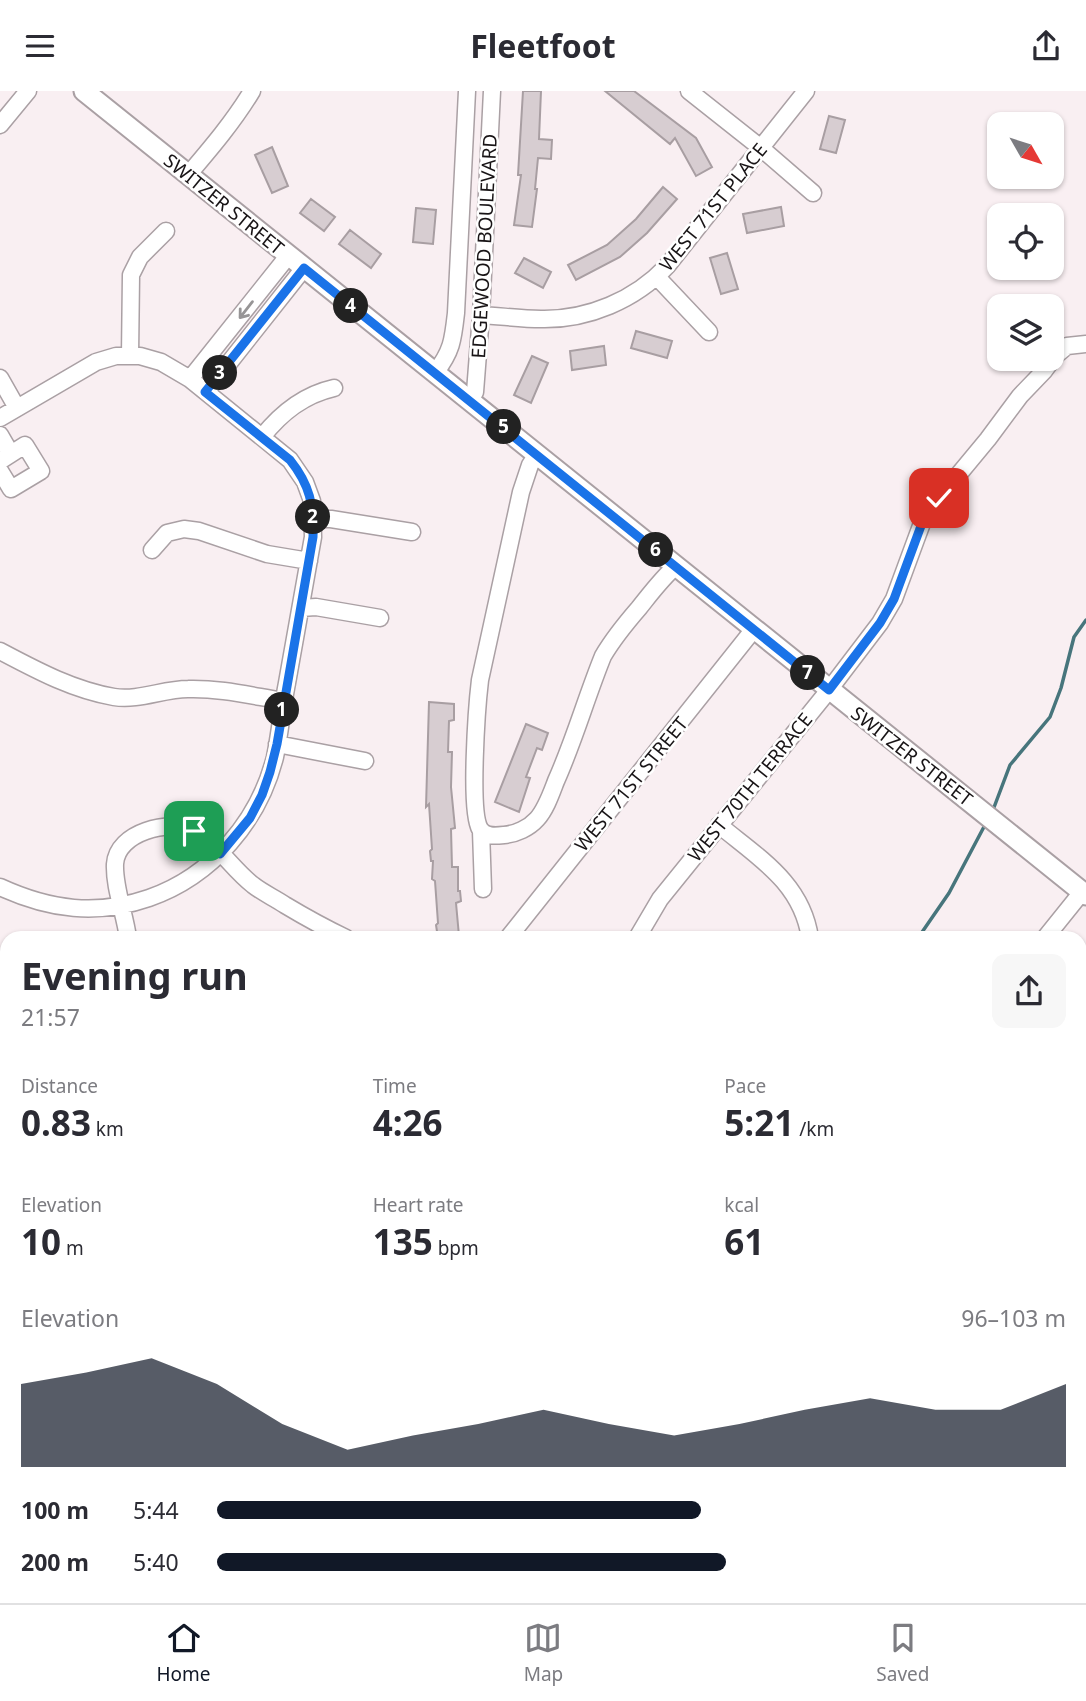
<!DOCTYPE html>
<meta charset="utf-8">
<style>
:root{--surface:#fff;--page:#f7f7f7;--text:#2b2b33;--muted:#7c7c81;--line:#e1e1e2;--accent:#111827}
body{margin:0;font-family:"Noto Sans",sans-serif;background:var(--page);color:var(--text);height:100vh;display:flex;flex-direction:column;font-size:26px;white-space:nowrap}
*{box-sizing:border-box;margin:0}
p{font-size:23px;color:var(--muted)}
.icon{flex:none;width:38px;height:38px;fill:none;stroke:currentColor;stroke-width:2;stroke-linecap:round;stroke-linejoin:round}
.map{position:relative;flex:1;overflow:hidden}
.sheet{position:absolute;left:0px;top:840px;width:1087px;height:672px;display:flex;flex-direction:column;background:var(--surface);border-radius:21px 21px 0 0;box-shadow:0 2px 5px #0004}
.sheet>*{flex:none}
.needle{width:46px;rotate:129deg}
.tools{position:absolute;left:987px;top:21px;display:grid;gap:14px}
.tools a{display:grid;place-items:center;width:77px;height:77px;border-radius:14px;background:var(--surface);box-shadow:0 2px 5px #0004;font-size:35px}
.pin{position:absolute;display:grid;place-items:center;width:60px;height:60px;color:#fff;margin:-30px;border-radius:14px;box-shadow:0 4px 10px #0006}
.km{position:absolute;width:35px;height:35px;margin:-18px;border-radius:50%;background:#222;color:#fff;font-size:19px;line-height:35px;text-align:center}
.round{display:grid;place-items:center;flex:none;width:74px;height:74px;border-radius:14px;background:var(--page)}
.overview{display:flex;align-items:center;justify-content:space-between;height:119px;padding:0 21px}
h1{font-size:38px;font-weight:700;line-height:52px}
.figures{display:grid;grid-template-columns:repeat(3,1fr);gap:10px;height:119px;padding:7px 21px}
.figures div{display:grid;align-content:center}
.figures b{font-size:35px;font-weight:700}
.figures small{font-size:19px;font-weight:400}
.figures p{font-size:19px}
.chart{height:196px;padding:14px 21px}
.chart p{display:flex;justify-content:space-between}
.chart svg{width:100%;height:126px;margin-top:7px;fill:var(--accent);opacity:.7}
ul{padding:0 21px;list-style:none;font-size:23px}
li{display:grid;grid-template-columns:112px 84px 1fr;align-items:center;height:52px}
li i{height:18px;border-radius:9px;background:var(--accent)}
header{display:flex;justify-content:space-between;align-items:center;height:91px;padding:0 21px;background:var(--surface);font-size:32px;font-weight:700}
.dock{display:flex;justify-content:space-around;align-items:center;height:98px;border-top:2px solid var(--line);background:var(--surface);font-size:19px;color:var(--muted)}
.dock a{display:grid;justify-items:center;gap:4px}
.dock .current{color:var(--accent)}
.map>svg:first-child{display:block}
</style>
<header><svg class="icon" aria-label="menu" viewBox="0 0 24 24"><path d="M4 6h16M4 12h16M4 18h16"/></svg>Fleetfoot<svg class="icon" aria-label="share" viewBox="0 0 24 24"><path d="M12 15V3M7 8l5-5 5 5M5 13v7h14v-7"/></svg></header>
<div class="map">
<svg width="1086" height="1512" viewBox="0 0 1086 1512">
<rect width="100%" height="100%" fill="#f9eff2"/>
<path fill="#5b9fa7" stroke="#47757c" stroke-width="2" d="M0 1212 7 1219V1248L0 1239Z"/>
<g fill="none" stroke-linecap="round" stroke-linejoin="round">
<path stroke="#47757c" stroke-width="3.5" d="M993 719 1010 674 1050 626 1061 597 1074 546 1086 529
M918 847 949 802 986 732
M634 1512 637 1505"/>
</g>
<path fill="#d7cdd1" stroke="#a89ea2" stroke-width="2" d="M523 0H541L539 48 552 49 551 68 538 67 535 98H537L532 136 514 134 521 84H518Z
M605 0H634L696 47 712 76 696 85 675 47 670 53Z
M829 25 845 29 836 62 820 58Z
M272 56 288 95 272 102 255 64Z
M663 96 677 108 647 142 620 166 576 189 568 174 607 154 636 128Z
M311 108 335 126 324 140 300 122Z
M781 116 784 135 747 142 743 123Z
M416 117 436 119 433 153 413 151Z
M350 139 381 163 371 177 339 153Z
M727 162 738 198 721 203 710 167Z
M524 167 551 181 543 197 515 182Z
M636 240 672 250 667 267 631 257Z
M604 255 606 274 572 279 570 260Z
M532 265 548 272 531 312 514 304Z
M429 611 454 613V629L449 630 448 661H452L451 696 455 737 451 738 452 776H458V800H460L461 810 456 812 459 845 449 847H438L436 834 438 832 435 790 432 788 433 770H431L430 760 432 758 429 713 426 716Z
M526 633 548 642 542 659 537 657 526 686 530 687 519 721 495 711Z"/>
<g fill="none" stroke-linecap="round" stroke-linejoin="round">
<g stroke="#aaa0a4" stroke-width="19">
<path id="minor" d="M689 0 761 57 813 102
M0 34 28 0
M188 84C211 57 234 30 252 0
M657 186 709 241
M481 224C501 225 521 228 541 228 588 229 635 209 667 175L806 0
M130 265 131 184 140 166 166 140
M435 282C452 260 453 249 456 222L467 0
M0 287 17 317
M190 288 288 165
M206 301 304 177
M470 309 475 301 481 224 492 0
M0 327 96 271 116 265H140L161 271 190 288 290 369 305 391 312 410 313 446C304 495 296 544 287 592 282 617 280 642 275 666 259 730 212 785 149 807 97 825 50 819 0 796
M0 344 11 363
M262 346C281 322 303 304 334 297
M537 363 530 374 521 401 480 589C477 614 469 720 480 738 485 746 495 745 504 744 516 743 529 737 537 728 546 718 551 703 556 690 574 650 586 607 603 565 613 548 626 532 639 517 651 502 662 487 676 475
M0 370 25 354 41 380 11 398 0 380
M313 428H331L412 441
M152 459 167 442 184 438 199 440 267 463 309 470
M301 517 316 516 380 527
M0 560C36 579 73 599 114 606 139 610 163 598 188 598 220 597 252 605 284 610
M277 653 365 670
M719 734C759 767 802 792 810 847
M481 740 483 798
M128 847C125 823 114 797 115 773 117 741 169 728 194 740 216 751 233 779 253 794 263 802 275 807 285 814 305 826 325 837 346 847
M508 847 754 538
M637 847 660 808 829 599 880 532 894 508 925 424 988 348 1020 305 1044 280 1055 265 1067 255 1086 253
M1045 847 1082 801
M1080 1103 1086 1094
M1080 1335 1086 1340
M1080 1413 1086 1418
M781 1505V1512"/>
</g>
<g stroke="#aaa0a4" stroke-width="23">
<path id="tertiary" d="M84 0 1086 804
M1080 1387 1086 1379
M981 1512 986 1505"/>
</g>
<use href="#minor" stroke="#fff" stroke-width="16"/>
<use href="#tertiary" stroke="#fff" stroke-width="19"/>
<g stroke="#6a6466" stroke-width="6">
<path id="rail" d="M0 1504 9 1512"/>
</g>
<use href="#rail" stroke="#fff" stroke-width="3.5" stroke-dasharray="10" stroke-linecap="butt"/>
</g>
<defs><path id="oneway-shaft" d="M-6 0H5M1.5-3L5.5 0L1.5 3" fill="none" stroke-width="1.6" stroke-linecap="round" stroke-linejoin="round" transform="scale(1.75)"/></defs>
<use stroke="#979596" href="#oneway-shaft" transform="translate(246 219) rotate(128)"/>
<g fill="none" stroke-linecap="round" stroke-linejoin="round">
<g stroke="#fff" stroke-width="14">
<path id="route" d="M194 740 209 751 220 763 250 727 262 704 270 681 277 653 313 446C314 414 310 394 290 369L205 301 304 177 829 599 880 532 894 508 925 424 939 407"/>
</g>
<use href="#route" stroke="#1a73e8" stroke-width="9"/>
</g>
<g text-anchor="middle" stroke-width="5" stroke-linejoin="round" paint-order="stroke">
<g font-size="19" fill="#181416" stroke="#fff">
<text transform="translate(224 113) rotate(39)" y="7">SWITZER STREET</text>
<text transform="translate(713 116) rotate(-51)" y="7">WEST 71ST PLACE</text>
<text transform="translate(484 155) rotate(-87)" y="7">EDGEWOOD BOULEVARD</text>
<text transform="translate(912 665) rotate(38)" y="7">SWITZER STREET</text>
<text transform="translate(631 693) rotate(-51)" y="7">WEST 71ST STREET</text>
<text transform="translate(750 696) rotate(-51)" y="7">WEST 70TH TERRACE</text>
</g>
</g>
</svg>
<div class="tools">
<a><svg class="needle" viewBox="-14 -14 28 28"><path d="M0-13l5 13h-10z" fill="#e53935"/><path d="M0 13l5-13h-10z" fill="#7c7c81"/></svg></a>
<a><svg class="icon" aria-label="locate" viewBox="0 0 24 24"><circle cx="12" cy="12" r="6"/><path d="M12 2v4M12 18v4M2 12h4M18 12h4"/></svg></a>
<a><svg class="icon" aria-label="layers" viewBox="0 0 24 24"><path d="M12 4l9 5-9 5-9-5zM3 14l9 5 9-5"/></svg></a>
</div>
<div class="pin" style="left:194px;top:740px;background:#1e9e55"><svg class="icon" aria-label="arrive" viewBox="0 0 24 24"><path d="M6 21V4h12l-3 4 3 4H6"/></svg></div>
<div class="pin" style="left:939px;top:407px;background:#d93025"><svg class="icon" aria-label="check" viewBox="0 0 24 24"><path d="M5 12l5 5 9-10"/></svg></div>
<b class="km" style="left:282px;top:619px">1</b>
<b class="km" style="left:313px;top:426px">2</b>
<b class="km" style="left:220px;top:282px">3</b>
<b class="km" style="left:351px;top:215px">4</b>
<b class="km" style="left:504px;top:336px">5</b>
<b class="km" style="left:656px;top:459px">6</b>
<b class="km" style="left:808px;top:582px">7</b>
<section class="sheet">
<div class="overview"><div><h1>Evening run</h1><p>21:57</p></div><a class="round"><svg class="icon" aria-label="share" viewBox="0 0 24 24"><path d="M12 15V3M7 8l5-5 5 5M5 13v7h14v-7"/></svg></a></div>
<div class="figures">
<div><p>Distance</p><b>0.83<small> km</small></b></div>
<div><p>Time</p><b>4:26</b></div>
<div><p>Pace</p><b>5:21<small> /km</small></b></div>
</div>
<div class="figures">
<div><p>Elevation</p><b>10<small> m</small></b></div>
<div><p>Heart rate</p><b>135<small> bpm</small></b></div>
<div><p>kcal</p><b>61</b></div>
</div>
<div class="chart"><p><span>Elevation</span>96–103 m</p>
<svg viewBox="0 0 160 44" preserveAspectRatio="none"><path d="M0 44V15L10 11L20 6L30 15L40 29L50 38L60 33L70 29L80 24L90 29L100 33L110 29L120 24L130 20L140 24L150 24L160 15V44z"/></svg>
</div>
<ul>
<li><b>100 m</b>5:44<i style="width:57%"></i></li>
<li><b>200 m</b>5:40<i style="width:60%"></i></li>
</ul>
</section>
</div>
<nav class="dock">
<a class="current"><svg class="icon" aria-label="home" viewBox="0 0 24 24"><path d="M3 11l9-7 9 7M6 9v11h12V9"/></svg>Home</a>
<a><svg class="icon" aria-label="map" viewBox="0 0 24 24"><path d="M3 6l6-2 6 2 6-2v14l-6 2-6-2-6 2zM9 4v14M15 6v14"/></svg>Map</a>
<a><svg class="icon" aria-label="saved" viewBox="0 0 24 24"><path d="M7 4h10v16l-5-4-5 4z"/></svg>Saved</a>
</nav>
